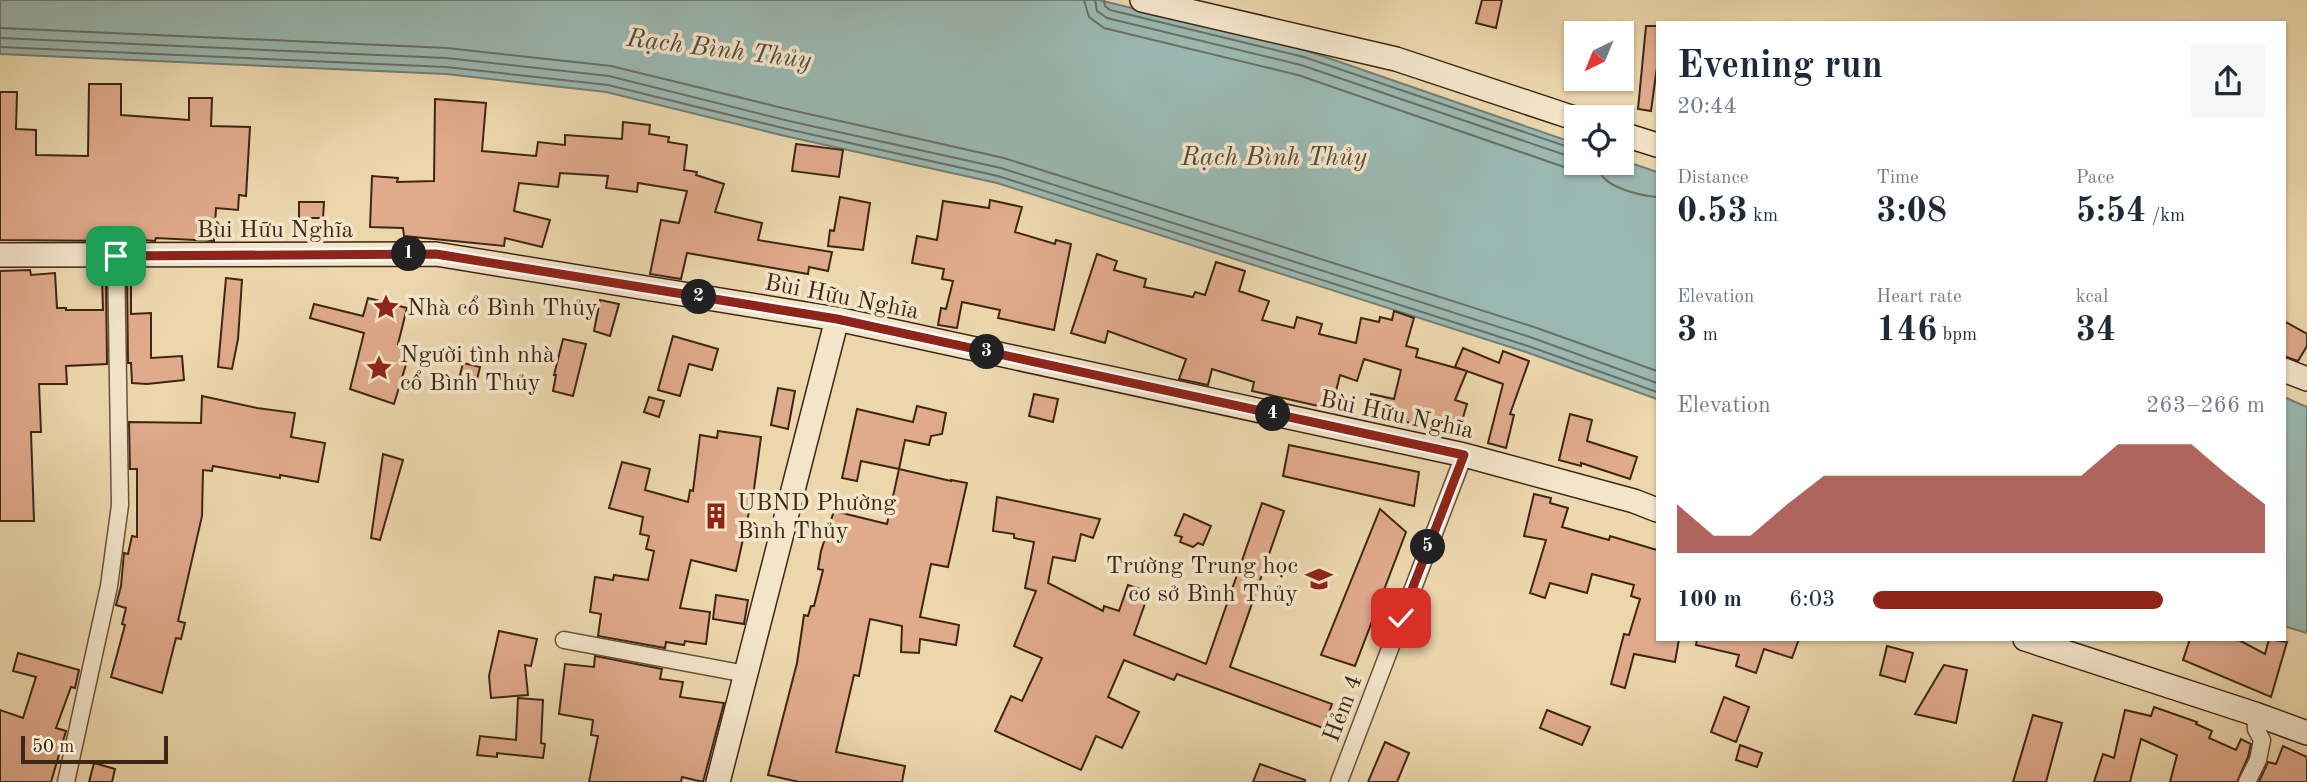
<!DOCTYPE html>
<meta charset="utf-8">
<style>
:root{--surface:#fff;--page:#f6f6f7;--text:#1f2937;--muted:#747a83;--accent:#8f2418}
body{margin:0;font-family:"Old Standard TT",serif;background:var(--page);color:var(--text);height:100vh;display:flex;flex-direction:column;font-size:26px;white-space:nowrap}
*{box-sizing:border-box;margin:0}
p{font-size:23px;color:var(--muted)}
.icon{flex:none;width:38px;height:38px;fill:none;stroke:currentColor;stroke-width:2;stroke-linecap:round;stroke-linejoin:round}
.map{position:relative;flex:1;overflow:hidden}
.sheet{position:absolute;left:1656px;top:21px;width:630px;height:620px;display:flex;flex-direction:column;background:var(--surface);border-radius:0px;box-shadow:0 2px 5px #0004}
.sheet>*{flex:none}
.needle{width:46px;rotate:223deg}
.buttons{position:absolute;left:1564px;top:21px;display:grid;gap:14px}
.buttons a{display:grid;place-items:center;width:70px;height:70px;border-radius:0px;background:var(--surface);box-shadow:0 2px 5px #0004;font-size:35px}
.scale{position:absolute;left:21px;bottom:18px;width:147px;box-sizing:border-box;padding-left:7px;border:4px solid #3e2614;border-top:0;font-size:19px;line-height:24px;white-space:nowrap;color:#3e2614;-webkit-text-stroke:5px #f3e5ca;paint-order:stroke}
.pin{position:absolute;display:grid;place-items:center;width:60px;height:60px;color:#fff;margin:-30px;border-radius:14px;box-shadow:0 4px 10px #0006}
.km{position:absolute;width:35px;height:35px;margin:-18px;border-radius:50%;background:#222;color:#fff;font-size:19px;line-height:35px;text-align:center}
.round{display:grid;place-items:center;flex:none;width:74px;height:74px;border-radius:0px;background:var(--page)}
.head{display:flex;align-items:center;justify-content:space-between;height:119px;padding:0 21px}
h1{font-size:38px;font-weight:600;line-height:52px}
.metrics{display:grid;grid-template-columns:repeat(3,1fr);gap:10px;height:119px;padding:7px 21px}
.metrics div{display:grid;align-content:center}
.metrics b{font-size:35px;font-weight:600}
.metrics small{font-size:19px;font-weight:400}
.metrics p{font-size:19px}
.chart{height:196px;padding:14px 21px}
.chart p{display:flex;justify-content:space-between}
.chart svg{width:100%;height:126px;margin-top:7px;fill:var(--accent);opacity:.7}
ul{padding:0 21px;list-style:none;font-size:23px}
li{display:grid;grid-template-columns:112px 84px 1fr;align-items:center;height:52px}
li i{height:18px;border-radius:9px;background:var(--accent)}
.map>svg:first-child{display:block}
</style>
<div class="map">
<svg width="2307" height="782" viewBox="0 0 2307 782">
<rect width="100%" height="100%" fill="#ecd7ad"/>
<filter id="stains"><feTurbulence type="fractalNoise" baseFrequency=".00286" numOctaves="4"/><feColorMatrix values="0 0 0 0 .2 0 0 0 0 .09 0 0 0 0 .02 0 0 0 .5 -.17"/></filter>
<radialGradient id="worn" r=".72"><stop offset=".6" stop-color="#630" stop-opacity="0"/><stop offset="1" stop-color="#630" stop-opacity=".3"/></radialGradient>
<path fill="#9ab8b1" stroke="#757e72" stroke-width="2" d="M0 0H1099L1305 50 1577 144V163H1622V160L1657 172V399L1526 352 997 183 785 136 606 92 446 74 0 54Z
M2284 397 2307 407V633L2284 626Z"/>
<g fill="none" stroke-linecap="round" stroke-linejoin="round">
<path stroke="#6c6f62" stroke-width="2" d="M1084 0 1089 17 1104 28 1298 75 1567 168 1581 169 1595 163C1598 168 1600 174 1604 178 1614 189 1642 196 1657 197
M1095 0 1097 11 1107 18 1301 65 1577 159
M1104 0 1105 6 1110 10 1304 57 1577 150
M0 28 447 48 611 66 791 110 1004 158 1534 327 1657 371
M0 38 446 58 609 76 789 121 1001 168 1530 337 1657 383
M0 47 446 67 608 85 787 129 998 176 1528 346 1657 392"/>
</g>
<path fill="#e0aa8c" stroke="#3e2614" stroke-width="2" d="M1482 0H1502L1496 28 1476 23Z
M1646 26H1657V67L1651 111 1638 109Z
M89 84H121V115L189 120V98H212L211 126 250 127 246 196 239 195 238 210 216 208 214 241 156 238 155 241 122 238V241L0 240V92H17L16 129 36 130V155L88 156Z
M435 99 486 103 482 151 536 156 538 142 565 145V135L622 139 623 122 650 125 649 134 669 137 668 142 687 145 684 170 697 172 696 175 724 184 715 212 762 223 758 240 832 252 828 271 809 267 808 274 687 253 681 279 650 274 661 220 679 223 687 191 638 183 637 192 606 188 608 176 560 173 558 187 519 183 514 211 550 220 542 247 505 238 504 246 404 236 403 228 370 227 372 176 398 178 397 182 434 181Z
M796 144 843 150 839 177 792 171Z
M840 197 870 203 863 250 828 246 830 230 834 231Z
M990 200 1022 207 1015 232 1055 244 1056 240 1071 244 1054 330 998 318 1000 310 962 302 957 328 938 325 941 308 946 309 953 281 942 279 944 269 912 263 917 236 937 240 943 201 989 208Z
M299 202H324L323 218H299Z
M1097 254 1117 261 1114 270 1146 279 1144 287 1193 297 1195 292 1205 295 1216 262 1245 271 1239 291 1269 301 1262 320 1294 328 1297 317 1322 324 1319 334 1356 343 1361 318 1379 322 1380 317 1392 320 1394 311 1414 318 1406 346 1418 349 1416 357 1467 371 1455 400 1467 404 1459 431 1437 424 1435 430 1400 420 1401 417 1368 410 1371 394 1394 399 1401 370 1364 359 1357 381 1340 375 1335 395 1330 394 1327 408 1252 391 1254 382 1212 369 1208 385 1179 379 1186 359 1108 331 1105 343 1071 333Z
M30 270 31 275 55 273 57 308H66V310H103L102 279H106L107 364 66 366 67 384H39L41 432H31L34 521H0V271Z
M226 278 242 280 238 339 232 369 218 367Z
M127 279H131V314L151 313V358L182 356 184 380 147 384 132 383 131 363H128Z
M368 298 407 308 398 344 411 348 394 404 350 389 364 333 310 318 314 304 363 316Z
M600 300 619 304 610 336 594 331Z
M2284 321 2307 334V346L2298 361 2284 356Z
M673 336 718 349 712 370 689 364 680 396 658 390Z
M563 339 586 344 573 396 553 391 556 375H554Z
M1463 348 1499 363 1503 351 1529 361 1510 414 1514 415 1506 448 1488 443 1503 384 1455 367Z
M463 363 480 367 475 388 458 383Z
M778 388 795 391 788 429 771 425Z
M1034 394 1058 399 1053 422 1029 416Z
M202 396 257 408 295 413 291 437 325 443 318 482 280 475V478L213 466 212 471 203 470 202 516 178 621 185 623 181 639 176 638 162 693 111 677 125 625 122 624 126 608 116 605 121 586 124 553 128 554 132 536 137 537V469H130L129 422 201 423Z
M649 397 664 401 659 417 644 412Z
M917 406 946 413 942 434 931 436 929 445 905 440 899 469 861 461 857 481 842 478 857 409 913 422Z
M1570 414 1592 420 1587 441 1637 457 1630 479 1581 463V466L1559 460Z
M718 431 761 437 754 489 736 571 691 560 680 608 710 612 706 644 685 641 684 645 666 642 665 648 598 636 601 614 590 612 595 577 613 580 614 575 648 580 654 551 646 549 649 536 640 534 643 517 609 508 622 462 650 469 645 490 688 502 690 490 693 491 700 435 717 438Z
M1289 445 1419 472 1414 506 1283 476Z
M383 454 403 460 380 540 371 538Z
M899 469 951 481V480L967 483 948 567 931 564 920 617 959 625 956 645 920 639 919 653 901 652 902 626 870 619 859 676 854 675 836 752 905 766 902 782H799L768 775 797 663 804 615 808 616 811 606H814L823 570 818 569 821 551 834 511 887 524Z
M1534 494 1551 498 1550 503 1568 508 1562 527 1609 540 1610 536 1657 550V639H1679L1675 662 1634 654 1625 688 1611 684 1624 634 1629 635 1640 599 1631 596 1634 585 1592 574 1587 593 1550 583 1545 598 1530 593 1546 540 1524 536Z
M997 497 1100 519 1093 538 1081 534 1075 561 1053 557 1048 583 1103 611 1104 606 1119 611 1128 585 1149 592 1134 635 1206 664 1262 503 1284 511 1230 667 1332 704 1323 728 1177 674 1174 680 1124 660 1108 697 1139 712 1122 748 1096 736 1081 770 995 731 1011 696 1022 701 1042 658 1014 646 1036 591 1025 588 1034 542 1014 538V534L993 531Z
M1380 509 1406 532 1355 666 1321 655Z
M1184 514 1211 526 1203 545 1198 543 1193 547 1180 542 1182 537 1175 535Z
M716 595 748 600 744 624 713 619Z
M499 631 537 639 531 666 525 665 528 695 491 698 489 676Z
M1697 639H1799L1792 658 1764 649 1756 673 1736 666 1739 655 1696 645Z
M2190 639H2237L2265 654 2269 639 2287 642 2271 697 2183 660Z
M1887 646 1913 653 1905 682 1880 675Z
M18 653 79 670 75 688 71 687 56 728 66 731 51 782H0V710L23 718 36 677 13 671Z
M595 656 662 669 660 679 683 682 680 697 724 703 703 782 682 777 681 782H589L598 736 591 735 593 720 559 714 565 664 594 667Z
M1944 665 1967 670 1956 723 1915 714Z
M1724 697 1749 707 1736 742 1711 732Z
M518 698 543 700 541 743 545 744 543 758 497 753V757L477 755 480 736 516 740Z
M2154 707 2197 722 2196 724 2212 731 2209 738 2236 750 2241 739 2251 744 2248 757 2237 782H2170L2177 755 2141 739 2130 782H2094L2103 754 2114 758 2125 710 2151 716Z
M1547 710 1590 727 1582 745 1540 728Z
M2033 715 2062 723 2046 782H2013Z
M1385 742 1409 753 1397 782H1368Z
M1740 745 1762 753 1757 767 1736 760Z
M2283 746 2307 757V782H2259L2268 762 2276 764Z
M94 763 115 769 112 782H89Z
M1260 764 1305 780V782H1253Z"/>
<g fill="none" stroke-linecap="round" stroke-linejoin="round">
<g stroke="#6a523a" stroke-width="19">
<path id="street" d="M564 640 746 674
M66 782 109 586 120 505 116 256
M1339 782 1464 455
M2247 782 2258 760 2262 740 2256 729 2255 714"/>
</g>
<g stroke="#3e2614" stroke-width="26">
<path id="secondary" d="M1142 0 1396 59 1577 119
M1622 134 1657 145
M0 255 436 254 837 319 1464 455 1634 501 1657 510
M2284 370 2307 379
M2025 639 2255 714 2307 733
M718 782 837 319"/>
</g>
<use href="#street" stroke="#f3e5ca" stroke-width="16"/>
<use href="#secondary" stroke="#f3e5ca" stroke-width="23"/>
</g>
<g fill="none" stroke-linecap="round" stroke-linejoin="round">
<g stroke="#fff" stroke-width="14">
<path id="route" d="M116 256 436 254 837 319 1464 455 1401 618"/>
</g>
<use href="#route" stroke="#8f2418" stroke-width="9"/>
</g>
<defs>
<g id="sight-bare" transform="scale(2.1)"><path d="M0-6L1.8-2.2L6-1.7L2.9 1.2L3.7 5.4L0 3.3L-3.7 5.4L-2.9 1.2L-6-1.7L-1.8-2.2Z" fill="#8f2418" stroke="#f3e5ca" stroke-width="2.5" paint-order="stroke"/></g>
<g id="building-bare" transform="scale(2.1)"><path d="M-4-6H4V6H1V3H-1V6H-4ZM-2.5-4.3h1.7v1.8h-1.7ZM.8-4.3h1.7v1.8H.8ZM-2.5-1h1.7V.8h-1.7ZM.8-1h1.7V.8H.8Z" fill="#8f2418" stroke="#f3e5ca" stroke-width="2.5" paint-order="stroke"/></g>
<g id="school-bare" transform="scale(2.1)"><path d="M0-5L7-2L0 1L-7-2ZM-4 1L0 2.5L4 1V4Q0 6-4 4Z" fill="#8f2418" stroke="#f3e5ca" stroke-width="2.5" paint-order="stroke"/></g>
</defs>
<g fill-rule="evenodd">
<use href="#sight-bare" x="386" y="307"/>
<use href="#sight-bare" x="379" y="368"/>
<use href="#building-bare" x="716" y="516"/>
<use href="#school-bare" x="1319" y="579"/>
</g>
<g text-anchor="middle" stroke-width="7" stroke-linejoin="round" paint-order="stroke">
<g font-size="24" fill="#3e2614" stroke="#f3e5ca">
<text x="275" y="237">Bùi Hữu Nghĩa</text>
<text transform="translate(842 296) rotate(11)" y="8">Bùi Hữu Nghĩa</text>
<text transform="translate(1397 414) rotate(12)" y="8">Bùi Hữu Nghĩa</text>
<text transform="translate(1342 708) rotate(-69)" y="8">Hẻm 4</text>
</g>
<g font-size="24" fill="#3e2614" stroke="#f3e5ca" text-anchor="start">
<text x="407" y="315">Nhà cổ Bình Thủy</text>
<text x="400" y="362">Người tình nhà<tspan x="400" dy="28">cổ Bình Thủy</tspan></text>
<text x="737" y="510">UBND Phường<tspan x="737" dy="28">Bình Thủy</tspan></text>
<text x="1298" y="573" text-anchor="end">Trường Trung học<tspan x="1298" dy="28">cơ sở Bình Thủy</tspan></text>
</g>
<g font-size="26" font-style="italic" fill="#554a3b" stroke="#f3e5ca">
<text transform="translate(719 48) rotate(7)" y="9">Rạch Bình Thủy</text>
<text x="1274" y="165">Rạch Bình Thủy</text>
</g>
</g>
<rect width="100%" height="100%" filter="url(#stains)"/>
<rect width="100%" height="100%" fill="url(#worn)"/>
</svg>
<div class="buttons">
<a><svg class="needle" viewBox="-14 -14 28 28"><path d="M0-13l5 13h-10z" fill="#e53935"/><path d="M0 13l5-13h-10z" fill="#747a83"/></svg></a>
<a><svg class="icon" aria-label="locate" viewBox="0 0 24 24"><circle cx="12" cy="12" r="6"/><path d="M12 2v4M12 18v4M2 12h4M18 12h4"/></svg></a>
</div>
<div class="scale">50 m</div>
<div class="pin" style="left:116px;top:256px;background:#1e9e55"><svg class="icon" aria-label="arrive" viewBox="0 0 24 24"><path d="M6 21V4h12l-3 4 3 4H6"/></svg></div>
<div class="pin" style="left:1401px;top:618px;background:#d93025"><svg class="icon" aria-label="check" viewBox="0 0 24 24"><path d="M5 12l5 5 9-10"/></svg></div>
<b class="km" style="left:409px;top:254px">1</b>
<b class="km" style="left:699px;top:297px">2</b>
<b class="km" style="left:987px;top:352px">3</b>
<b class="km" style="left:1273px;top:414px">4</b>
<b class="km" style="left:1428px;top:547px">5</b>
<section class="sheet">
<div class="head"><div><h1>Evening run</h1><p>20:44</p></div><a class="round"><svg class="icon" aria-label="share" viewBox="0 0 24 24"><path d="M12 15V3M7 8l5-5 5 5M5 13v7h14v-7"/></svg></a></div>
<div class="metrics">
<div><p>Distance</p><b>0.53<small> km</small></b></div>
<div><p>Time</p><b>3:08</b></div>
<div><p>Pace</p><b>5:54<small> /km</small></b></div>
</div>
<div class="metrics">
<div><p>Elevation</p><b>3<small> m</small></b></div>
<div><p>Heart rate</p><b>146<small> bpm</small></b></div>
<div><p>kcal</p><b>34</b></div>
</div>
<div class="chart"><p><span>Elevation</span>263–266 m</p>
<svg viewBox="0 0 160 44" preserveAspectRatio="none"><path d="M0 44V27L10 38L20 38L30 27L40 17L50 17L60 17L70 17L80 17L90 17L100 17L110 17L120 6L130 6L140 6L150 17L160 27V44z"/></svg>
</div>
<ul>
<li><b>100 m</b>6:03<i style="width:74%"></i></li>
</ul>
</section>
</div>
